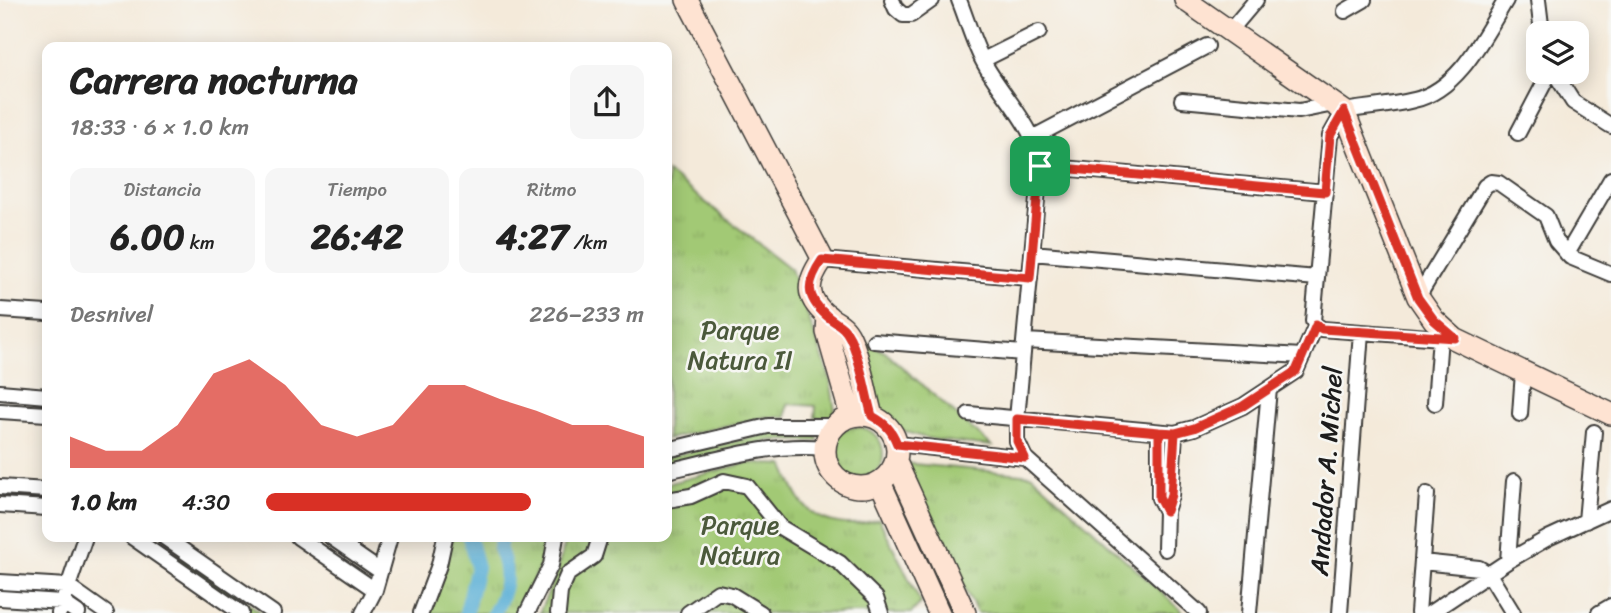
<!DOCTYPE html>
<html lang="es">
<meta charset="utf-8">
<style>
:root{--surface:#fff;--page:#f6f6f6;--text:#222;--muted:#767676;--accent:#d93025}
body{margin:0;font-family:Sriracha,sans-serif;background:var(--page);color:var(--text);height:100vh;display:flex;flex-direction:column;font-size:26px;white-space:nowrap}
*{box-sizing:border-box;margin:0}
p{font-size:23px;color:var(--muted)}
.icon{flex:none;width:38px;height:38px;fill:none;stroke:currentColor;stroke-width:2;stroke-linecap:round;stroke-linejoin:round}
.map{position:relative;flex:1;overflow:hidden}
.sheet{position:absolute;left:42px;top:42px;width:630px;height:500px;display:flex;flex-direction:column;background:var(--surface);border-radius:14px;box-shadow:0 4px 18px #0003}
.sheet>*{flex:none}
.controls{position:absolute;left:1526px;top:21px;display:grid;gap:14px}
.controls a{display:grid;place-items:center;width:63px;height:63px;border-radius:14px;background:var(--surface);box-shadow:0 4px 18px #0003;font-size:35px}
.pin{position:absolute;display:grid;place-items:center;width:60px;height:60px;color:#fff;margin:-30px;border-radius:14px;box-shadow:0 4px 10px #0006}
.round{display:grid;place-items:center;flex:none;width:74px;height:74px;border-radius:14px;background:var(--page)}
.summary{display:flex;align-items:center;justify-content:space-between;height:119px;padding:0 28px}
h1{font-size:38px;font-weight:800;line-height:52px}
.metrics{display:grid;grid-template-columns:repeat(3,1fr);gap:10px;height:119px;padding:7px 28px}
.metrics div{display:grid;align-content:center;border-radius:14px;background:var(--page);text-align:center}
.metrics b{font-size:35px;font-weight:800}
.metrics small{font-size:19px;font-weight:400}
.metrics p{font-size:19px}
.chart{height:196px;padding:14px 28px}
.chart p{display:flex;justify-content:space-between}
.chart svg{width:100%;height:126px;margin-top:7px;fill:var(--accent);opacity:.7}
ul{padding:0 28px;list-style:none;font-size:23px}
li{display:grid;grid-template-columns:112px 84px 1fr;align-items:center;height:52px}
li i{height:18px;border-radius:9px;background:var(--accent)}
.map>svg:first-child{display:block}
</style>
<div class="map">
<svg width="1611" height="613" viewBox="0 0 1611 613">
<defs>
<pattern id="grass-tufts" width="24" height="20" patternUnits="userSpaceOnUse" patternTransform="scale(1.75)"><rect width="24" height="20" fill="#a2c974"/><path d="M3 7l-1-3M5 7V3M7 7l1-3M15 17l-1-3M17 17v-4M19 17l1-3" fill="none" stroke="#8bac64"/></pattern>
</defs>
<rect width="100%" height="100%" fill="#f6f6f2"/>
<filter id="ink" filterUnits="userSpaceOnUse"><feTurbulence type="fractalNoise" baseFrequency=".0143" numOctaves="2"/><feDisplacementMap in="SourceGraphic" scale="14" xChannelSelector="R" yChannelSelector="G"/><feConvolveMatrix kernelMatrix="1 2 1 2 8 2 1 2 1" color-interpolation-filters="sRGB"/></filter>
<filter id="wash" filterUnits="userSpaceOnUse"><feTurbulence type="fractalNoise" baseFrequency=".00686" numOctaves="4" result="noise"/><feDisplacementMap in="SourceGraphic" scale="28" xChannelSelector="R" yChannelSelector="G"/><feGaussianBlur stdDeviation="1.57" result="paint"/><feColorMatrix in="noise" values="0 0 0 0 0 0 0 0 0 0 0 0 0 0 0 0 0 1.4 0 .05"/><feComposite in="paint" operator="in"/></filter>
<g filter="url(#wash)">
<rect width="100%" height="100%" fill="#f4eada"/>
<path fill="url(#grass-tufts)" stroke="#5f7248" stroke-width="2" d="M667 172 791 269 830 378 835 411 833 417 815 418 816 406 788 404 786 417H765L667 439Z
M861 340 885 352 992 446C954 441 903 443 877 411Z
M829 454a27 27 0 1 1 54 0a27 27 0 1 1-54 0Z
M770 433H807L818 437V440L814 441 772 440 667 464V457Z
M747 463 784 465C789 478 794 493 803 504 822 526 854 528 879 519L921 603 911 613H539L555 577 567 537H667V484Z
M902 463 1032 475 1182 611 1180 613H977Z
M142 537H153L262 613H251Z
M453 537H548L544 558 517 613H428L439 587Z"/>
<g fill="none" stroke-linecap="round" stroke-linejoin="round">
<path stroke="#59aed5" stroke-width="14" d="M466 613 477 567 469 537
M494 613C507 590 510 572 499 548L502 537"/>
</g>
</g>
<g filter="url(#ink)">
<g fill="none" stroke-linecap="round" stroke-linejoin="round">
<g stroke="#3c3b38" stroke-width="18">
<path id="street" d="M892 0 896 9 903 15H911L932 0
M959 0C967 20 973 42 983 61 1000 94 1038 129 1040 166L1017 419V441L1025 458 1199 613
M1538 0 1542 33
M1345 11 1364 0
M1229 32 1256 0
M983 60 1039 32
M1554 72 1573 102 1611 126
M1182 100 1299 111 1334 104
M1518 133 1550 72
M1032 138 1207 46
M1040 166 1325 192
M1032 253 1317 278
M1567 254 1611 179
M822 260 1030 278
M1418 297 1485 186 1491 182 1499 183 1546 216 1556 241 1570 257 1611 274
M0 310 47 313
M1316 325 1313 321 1330 136 1344 111C1367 107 1391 106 1414 100 1459 90 1484 36 1506 0
M1316 325 1322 329 1455 339
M874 341 1023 353
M1025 341 1303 356
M0 392 47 396
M1435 403 1440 337
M0 411 47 414
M969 414 1175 433 1194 428 1243 406 1296 371 1316 325
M1520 414 1523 372
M1159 432V498L1166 511
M897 444 1025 458
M667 450 768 426H834
M667 471C721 459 768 443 824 448
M0 487 47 490
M667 500 691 496 724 481 747 486 780 527 840 563 876 598 881 613
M0 505 47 508
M1586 521 1594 432
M132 537 241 613
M164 537 273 613
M298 537 375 590
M331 537 380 571
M1165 549 1166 511 1171 495 1175 433
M1508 561 1514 481
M1422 562 1479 568 1489 574 1513 613
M0 582 68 586 106 613
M0 598 62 602 78 613
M59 613 85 537
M363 613 375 590 390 537
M421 613 439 565 445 537
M527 613 551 565 556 537
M558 613 560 592 568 574 594 556 600 537
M688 613 718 592 732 595 761 613
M1249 613 1269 389
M1340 613 1361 332
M1418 613 1427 494
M1430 613 1508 561 1548 538 1611 509
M1599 613 1611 606"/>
</g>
<g stroke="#3c3b38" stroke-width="24">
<path id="secondary" d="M687 0 821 256 822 260C807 282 804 296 827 316 837 324 843 323 850 337 861 361 865 391 872 416
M1185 0 1344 111 1418 297 1434 320 1455 339 1611 414
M828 316 827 332 851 416
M825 451a36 36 0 1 1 72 0a36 36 0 1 1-72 0Z
M896 462 965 613
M880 482 939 613"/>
</g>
<use href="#street" stroke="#fff" stroke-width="14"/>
<use href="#secondary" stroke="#fee3d2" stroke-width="21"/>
</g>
</g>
<g fill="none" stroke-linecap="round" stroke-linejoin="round" filter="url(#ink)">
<g stroke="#fff" stroke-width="14">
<path id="route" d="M1040 166 1030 278 822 260C807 282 804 296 827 316 836 324 844 325 850 338 861 361 865 391 872 416 885 423 892 430 897 444L1025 458 1017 441V419L1159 432 1175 433 1171 495 1166 511 1159 498V432L1175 433 1194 428 1243 406 1296 371 1316 325 1322 329 1455 338 1434 320 1418 298 1344 111 1330 136 1325 192 1040 166"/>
</g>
<use href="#route" stroke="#d93025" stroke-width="9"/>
</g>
<g text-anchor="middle" stroke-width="5" stroke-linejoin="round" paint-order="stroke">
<g font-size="26" fill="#4b593b" stroke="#f6f6f2">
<text x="740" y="339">Parque<tspan x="740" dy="30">Natura II</tspan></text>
<text x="740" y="534">Parque<tspan x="740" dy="30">Natura</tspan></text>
</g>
<g font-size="26" fill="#1c1c1c" stroke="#f6f6f2">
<text transform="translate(1326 471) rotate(-86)" y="9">Andador A. Michel</text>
</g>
</g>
</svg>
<div class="controls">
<a><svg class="icon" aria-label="layers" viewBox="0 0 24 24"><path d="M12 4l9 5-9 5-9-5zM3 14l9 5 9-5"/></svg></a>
</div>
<div class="pin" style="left:1040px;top:166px;background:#1e9e55"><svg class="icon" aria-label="arrive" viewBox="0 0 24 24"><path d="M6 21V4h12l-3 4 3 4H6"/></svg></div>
<section class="sheet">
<div class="summary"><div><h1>Carrera nocturna</h1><p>18:33 · 6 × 1.0 km</p></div><a class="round"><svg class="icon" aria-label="share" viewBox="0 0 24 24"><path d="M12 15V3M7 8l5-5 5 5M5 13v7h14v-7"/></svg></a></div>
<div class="metrics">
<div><p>Distancia</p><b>6.00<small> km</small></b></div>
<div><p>Tiempo</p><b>26:42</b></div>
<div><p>Ritmo</p><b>4:27<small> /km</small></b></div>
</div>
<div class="chart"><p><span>Desnivel</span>226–233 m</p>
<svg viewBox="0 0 160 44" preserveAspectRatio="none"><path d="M0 44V33L10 38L20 38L30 29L40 11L50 6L60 15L70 29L80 33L90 29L100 15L110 15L120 20L130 24L140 29L150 29L160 33V44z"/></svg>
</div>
<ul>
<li><b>1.0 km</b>4:30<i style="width:70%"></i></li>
</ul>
</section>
</div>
